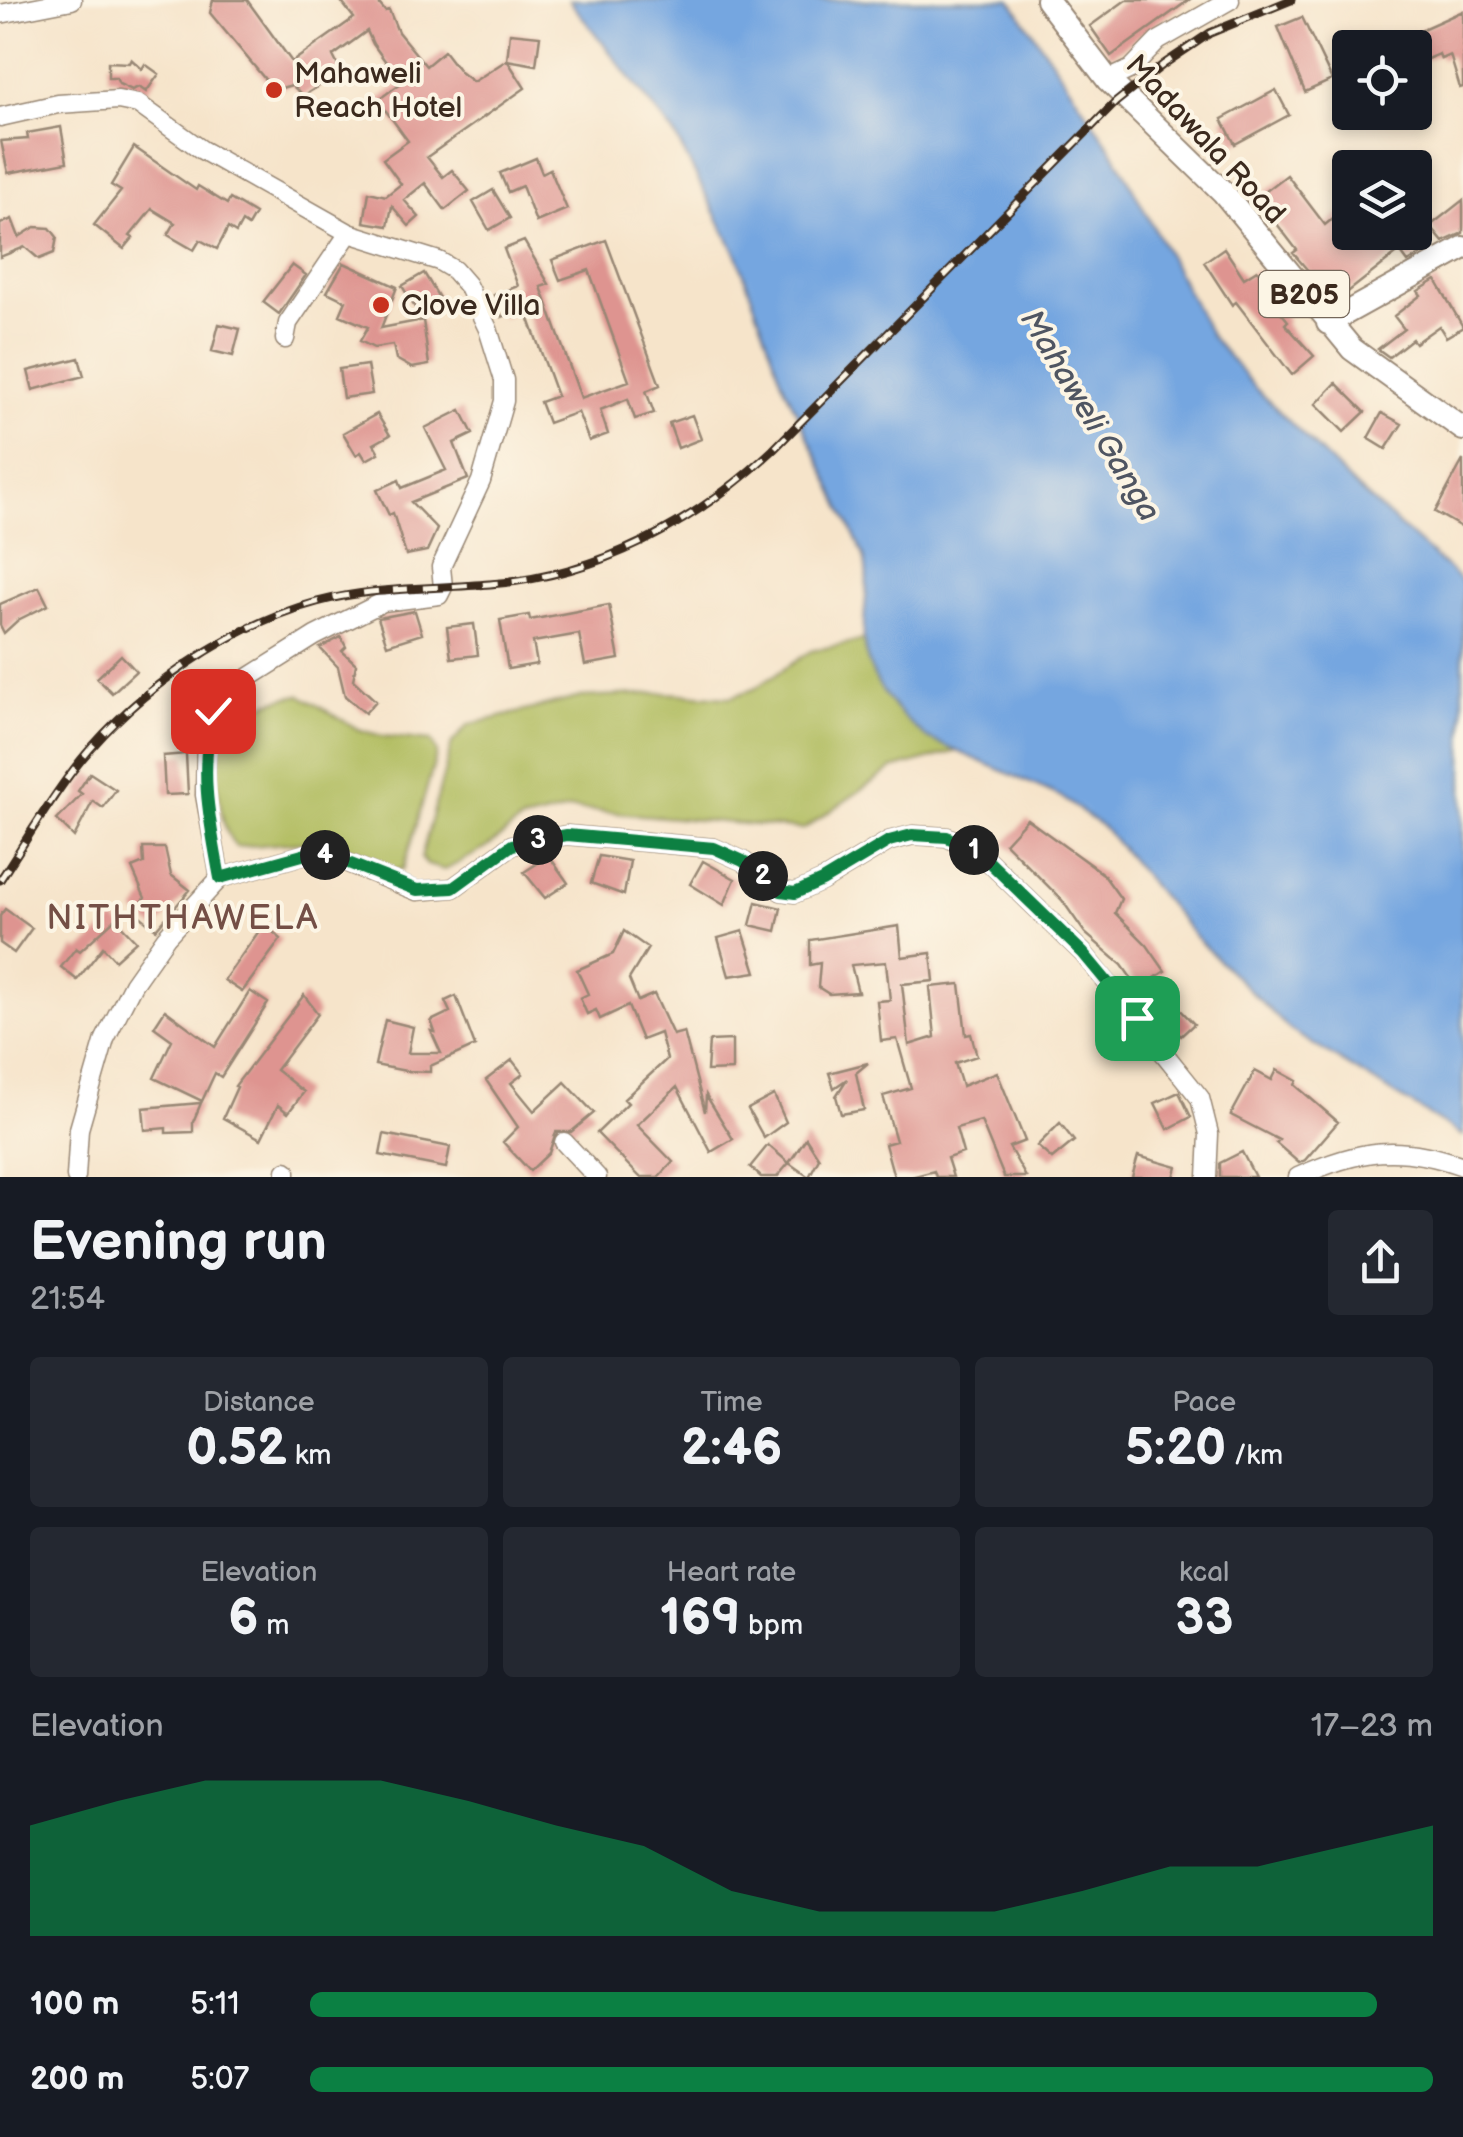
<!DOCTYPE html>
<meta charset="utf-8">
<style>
:root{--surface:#171b24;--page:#242831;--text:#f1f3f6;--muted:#9ea1a6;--accent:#0b8043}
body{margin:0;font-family:"Balsamiq Sans",sans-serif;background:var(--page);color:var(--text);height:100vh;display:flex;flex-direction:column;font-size:38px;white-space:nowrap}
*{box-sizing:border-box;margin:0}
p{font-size:32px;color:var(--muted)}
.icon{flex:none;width:55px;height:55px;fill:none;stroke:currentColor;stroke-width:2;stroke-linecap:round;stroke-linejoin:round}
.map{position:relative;height:1177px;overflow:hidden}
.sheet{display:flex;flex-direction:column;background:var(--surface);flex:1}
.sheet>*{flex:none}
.buttons{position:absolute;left:1332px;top:30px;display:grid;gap:20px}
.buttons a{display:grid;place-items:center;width:100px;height:100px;border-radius:10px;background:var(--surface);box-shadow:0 5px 15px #0003;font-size:50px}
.pin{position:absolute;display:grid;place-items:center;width:85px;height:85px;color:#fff;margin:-42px;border-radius:20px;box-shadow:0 5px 15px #0006}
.km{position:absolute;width:50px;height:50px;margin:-25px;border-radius:50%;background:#222;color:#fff;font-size:28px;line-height:50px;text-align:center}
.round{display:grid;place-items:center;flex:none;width:105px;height:105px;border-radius:10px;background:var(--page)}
.overview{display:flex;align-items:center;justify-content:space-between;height:170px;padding:0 30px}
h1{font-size:55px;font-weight:700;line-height:75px}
.figures{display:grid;grid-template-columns:repeat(3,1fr);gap:15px;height:170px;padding:10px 30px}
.figures div{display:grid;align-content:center;border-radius:10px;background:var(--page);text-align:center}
.figures b{font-size:50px;font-weight:700}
.figures small{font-size:28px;font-weight:400}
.figures p{font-size:28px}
.chart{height:280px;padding:20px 30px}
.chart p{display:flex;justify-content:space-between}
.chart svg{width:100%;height:180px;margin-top:10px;fill:var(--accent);opacity:.7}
ul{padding:0 30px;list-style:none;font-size:32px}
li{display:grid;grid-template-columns:160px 120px 1fr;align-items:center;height:75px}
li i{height:25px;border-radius:12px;background:var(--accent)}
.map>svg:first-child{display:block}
</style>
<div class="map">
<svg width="1463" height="1177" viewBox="0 0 1463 1177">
<rect width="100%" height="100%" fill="#fcf5e5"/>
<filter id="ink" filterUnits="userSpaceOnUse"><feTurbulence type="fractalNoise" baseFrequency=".01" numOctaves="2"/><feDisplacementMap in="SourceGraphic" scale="20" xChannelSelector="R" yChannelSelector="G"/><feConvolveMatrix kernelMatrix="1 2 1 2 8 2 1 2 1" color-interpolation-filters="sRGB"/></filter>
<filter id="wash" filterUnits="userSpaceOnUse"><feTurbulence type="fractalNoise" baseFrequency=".0048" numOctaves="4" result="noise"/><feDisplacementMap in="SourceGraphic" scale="40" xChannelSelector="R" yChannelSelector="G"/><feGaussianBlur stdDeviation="2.25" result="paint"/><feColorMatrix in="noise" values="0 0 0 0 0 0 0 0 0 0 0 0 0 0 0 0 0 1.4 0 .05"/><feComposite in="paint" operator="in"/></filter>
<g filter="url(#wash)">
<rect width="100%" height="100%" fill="#f6e4ca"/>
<path fill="#b0bc5e" stroke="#76733e" stroke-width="2.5" d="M864 640C875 696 907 730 958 751L892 769 804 829 571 809 520 822 488 847 445 870 427 865 421 858 452 743 468 725 581 697 664 693 731 697 754 689 811 651Z
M300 695 358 729 382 736 431 741 437 753 403 869 388 871 351 849 315 841 236 847C223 830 222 816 219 795 217 781 212 762 216 747 224 716 272 699 300 695Z"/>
<path fill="#75a6e0" stroke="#58687f" stroke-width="2.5" d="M569 0H1011L1114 153 1211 336 1255 388 1358 489 1463 582V1136L1290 1030 1197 939 1104 828 1060 796 927 738C898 715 867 680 864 641 862 612 871 585 864 556L782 381 737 255 675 135Z"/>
<g id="blocks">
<path fill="#de9490" d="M213 0H247L292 62 354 18 340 0H376L385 11 389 10 398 32 426 66 444 51 460 72 473 82 507 60 525 88 427 157 443 177 452 170 469 191 445 210 425 183 404 200 419 217 409 226 392 206 388 226 364 222 369 192 386 196 401 184 383 159 408 141 378 100 401 83 373 44 367 31 333 56 341 72 303 96 292 85 274 90 210 13Z
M1126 0H1189L1111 56 1090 26Z
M1463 11V87L1460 88 1450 55 1441 59 1439 54 1415 64V48H1380Z
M1302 17 1332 80 1305 92 1278 27Z
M510 33 540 36 536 65 507 60Z
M131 59 142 69 145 64 159 74 146 92 139 87 132 90 119 84 116 78H108V62L129 63Z
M1276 90 1289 115 1235 144 1222 119Z
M61 127 67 162 8 173 1 141 28 139 27 133Z
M134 147 196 190 198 186 227 204 230 199 255 214 248 226 242 222 236 233 228 228 217 249 200 240 194 250 168 235 175 223 152 209 130 236 133 238 124 249 94 225 121 191 111 185Z
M536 158 542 173 550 169 567 209 536 222 522 186 508 192 500 173Z
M1287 175 1325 225 1343 210 1350 219V232H1361L1374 247 1396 232H1404L1430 249 1408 262 1400 251 1335 302 1293 253 1297 250 1257 198Z
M493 190 510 218 489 230 473 202Z
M1463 200V233L1443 242 1430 226Z
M12 219 19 237 35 227 50 228 57 237 54 253 39 259 25 247 0 257V224Z
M606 240 660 385 646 391 654 413 635 419 628 399 600 410 608 434 589 441 578 412 548 423 540 402 557 396 525 308 502 317 494 295 518 286 504 249 524 241 549 284 541 287 581 398 629 381 589 270 560 280 552 260Z
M1224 248 1244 278 1257 270 1266 283 1260 287 1288 321 1285 324 1314 356 1292 375 1236 302 1232 305 1204 262Z
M344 263 397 287 381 328 423 320 429 365 412 368 396 359 393 345 374 348 360 341 368 327 340 315 346 301 327 292Z
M292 265 306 275 279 314 263 302Z
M424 273 441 301 419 314 402 286Z
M1436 280 1463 327 1446 337 1439 326 1415 343 1412 339 1389 357 1378 349 1404 329 1394 316 1421 295 1418 291Z
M219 324 240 329 233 356 212 351Z
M79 358 84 376 33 390 28 371Z
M367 365 372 394 343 398 339 369Z
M1336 383 1365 412 1344 432 1316 404Z
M461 410 473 434 454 443 468 479 411 502 437 529 427 551 406 555 393 513 389 515 377 490 399 480 402 488 446 470 425 428Z
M1382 413 1402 424 1386 449 1368 438Z
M377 414 390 435 374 444 379 453 366 460 361 452 356 455 343 433Z
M692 415 701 439 678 448 669 423Z
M1463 460V528L1435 512Z
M39 587 48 605 18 620 4 633 0 625V604Z
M609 605 619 659 585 665 579 634 533 642 537 664 508 669 500 620 529 615 530 620Z
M415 611 422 634 387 645 378 618Z
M474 624 478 655 451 658 447 627Z
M341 637 346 647 342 651 356 664 353 680 376 701 365 713 345 696 338 667 320 648Z
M121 655 136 671 112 693 97 678Z
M186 754 188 794 165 795 163 756Z
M90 773 116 790 103 808 93 801 74 837 57 820 82 794 78 791Z
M1027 819 1103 874 1121 899 1115 913 1147 945 1165 971 1139 989 1122 965 1085 933 1062 900 1005 843Z
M143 848H165L171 875 190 890 156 929 135 912 145 898 132 868 144 863Z
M549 856 568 883 545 898 524 872Z
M599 856 630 861 624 895 591 883Z
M703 861 735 879 724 905 690 884Z
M756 902 781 908 776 931 750 925Z
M5 909 32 928 14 953 0 943V916Z
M115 919 136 941 115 960 103 947 77 980 61 967 76 948 80 951Z
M264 924 281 939 242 992 224 980Z
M899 926 902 957 931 953 934 981 902 984 909 1045 935 1037 930 987 960 984 966 1035 971 1034 977 1056 955 1063 962 1086 997 1072 1025 1141 1009 1147 1026 1177H1004L981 1121 956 1128 963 1153 947 1158 953 1177H936L934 1171 911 1177H894L885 1144 896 1141 883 1096 911 1088 897 1039 881 1041 877 1001 890 1000 886 962 851 965 858 992 829 994 818 987 820 963 810 965V940Z
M624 931 648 948 629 979 638 1001 654 994 673 1035 684 1032 705 1112 706 1095 733 1139 711 1152 677 1087 637 1125 673 1162 659 1177H640L597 1133 628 1103 624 1099 667 1059 660 1033 642 1040 628 1006 600 1019 596 1010 587 1014 580 998 588 994 577 970 613 954Z
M743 931 756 972 729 976 718 938Z
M250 991 268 1003 221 1077 215 1073 202 1101 154 1078 172 1040 154 1027 165 1010 215 1047Z
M304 995 318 1014 276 1070 304 1092 288 1113 278 1105 261 1139 223 1118 237 1087 235 1086Z
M456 996 475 1046 430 1066V1072L406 1071 375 1065 385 1020 413 1027 408 1053H441L431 1031 435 1032 431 1021 450 1012 445 1001Z
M1173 1002 1194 1024 1181 1036 1160 1014Z
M732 1040V1070L707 1071 709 1041Z
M512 1060 523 1074 511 1083 534 1111 565 1082 594 1113 571 1132H556L549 1153 530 1171 503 1142 518 1127 486 1080Z
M868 1063 856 1073 864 1110 841 1114 836 1096 847 1079 834 1088 829 1073Z
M1277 1070 1297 1081 1295 1085 1338 1122 1305 1160 1299 1163 1276 1143 1279 1140 1231 1115 1255 1071 1272 1080Z
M1179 1092 1191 1117 1168 1129 1155 1103Z
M774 1095 786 1122 764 1138 748 1109Z
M201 1103 193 1122V1132L166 1133V1128L145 1130 143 1108Z
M1060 1123 1074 1141 1052 1159 1037 1146Z
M384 1134 450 1147 446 1168 380 1155Z
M806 1138 819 1158 809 1177 789 1163Z
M768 1145 789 1163 777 1177H761L750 1167Z
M1242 1152 1255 1177H1220V1163Z
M1138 1156 1177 1167 1174 1177H1132Z"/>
</g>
</g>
<g filter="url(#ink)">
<use href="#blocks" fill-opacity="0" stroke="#988774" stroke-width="2.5"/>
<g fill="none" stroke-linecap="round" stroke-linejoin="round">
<g stroke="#988774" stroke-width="21">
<path id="minor" d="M0 14 72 0
M1108 80 1131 69 1158 41 1230 0
M0 117 58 104 118 100 138 104 202 150 349 233 439 261 454 270 467 285 488 329 504 380V401L481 481 441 567 443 587 439 595 383 602 315 636 226 692 213 711 206 745 205 795 220 878
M285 339 288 323 349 233
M564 1142 597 1177
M76 1177 79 1129 105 1039 133 984 166 937 220 878 306 854 328 855 417 891 453 888 512 845 567 835 714 848 743 861 781 891 795 893 822 881 889 841 913 835 947 837 981 854 1083 953 1200 1098 1209 1134 1207 1177
M286 1177V1171
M1298 1177C1359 1149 1399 1143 1463 1166"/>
</g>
<g stroke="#988774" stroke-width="26">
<path id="major" d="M1047 0 1108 80 1223 192 1352 349 1463 429
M1328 323 1463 248"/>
</g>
<use href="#minor" stroke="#fff" stroke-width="18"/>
<use href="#major" stroke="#fff" stroke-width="22"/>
<g stroke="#3b2a1e" stroke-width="9">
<path id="rail" d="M0 880C26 841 51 797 81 760 137 691 230 625 317 602 373 587 432 589 490 584 598 576 695 523 773 450L1116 102 1164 64 1210 33 1291 0"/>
</g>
<use href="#rail" stroke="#fcf5e5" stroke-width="5" stroke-dasharray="15" stroke-linecap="butt"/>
</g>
</g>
<g fill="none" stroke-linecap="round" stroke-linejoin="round" filter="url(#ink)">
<g stroke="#fff" stroke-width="20">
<path id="route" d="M213 711C199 772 209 818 220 878L306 854 328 855 417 890 453 888 512 845 567 835 714 848 743 861 781 891 795 893 822 881 889 841 912 835 947 837 981 854 1083 953 1137 1018"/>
</g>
<use href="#route" stroke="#0b8043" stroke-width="12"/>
</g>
<g fill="#c8321e" stroke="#fcf5e5" stroke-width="4">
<circle cx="274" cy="90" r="10"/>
<circle cx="381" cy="305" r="10"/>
</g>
<g text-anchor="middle" stroke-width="8" stroke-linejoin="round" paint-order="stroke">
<rect fill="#fcf5e5" stroke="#75675a" stroke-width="2.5" x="1259" y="271" width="90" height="46" rx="8"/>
<g font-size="28" font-weight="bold" fill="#3b2a1e">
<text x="1304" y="304">B205</text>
</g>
<g font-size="30" fill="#3b2a1e" stroke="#fcf5e5" text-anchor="start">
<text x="294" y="83">Mahaweli<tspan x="294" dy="34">Reach Hotel</tspan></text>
<text x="401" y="315">Clove Villa</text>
</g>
<g font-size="30" fill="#3b2a1e" stroke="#fcf5e5">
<text transform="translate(1206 139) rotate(47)" y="10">Madawala Road</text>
</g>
<g font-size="32" font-style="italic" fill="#4f5562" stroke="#fcf5e5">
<text transform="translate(1091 415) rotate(59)" y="11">Mahaweli Ganga</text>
</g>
<g font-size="35" letter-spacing="2.5" fill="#744f46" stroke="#fcf5e5">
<text x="183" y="929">NITHTHAWELA</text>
</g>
</g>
</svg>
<div class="buttons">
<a><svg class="icon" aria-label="locate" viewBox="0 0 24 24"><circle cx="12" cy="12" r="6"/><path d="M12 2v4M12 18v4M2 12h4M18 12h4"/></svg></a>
<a><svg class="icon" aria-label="layers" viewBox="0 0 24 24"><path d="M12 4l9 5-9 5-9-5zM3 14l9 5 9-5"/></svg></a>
</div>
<div class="pin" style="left:1137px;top:1018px;background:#1e9e55"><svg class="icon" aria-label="arrive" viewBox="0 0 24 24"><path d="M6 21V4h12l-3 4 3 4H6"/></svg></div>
<div class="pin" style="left:213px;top:711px;background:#d93025"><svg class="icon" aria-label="check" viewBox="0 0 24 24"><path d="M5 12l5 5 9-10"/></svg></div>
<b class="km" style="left:974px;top:850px">1</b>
<b class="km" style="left:763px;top:876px">2</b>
<b class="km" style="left:538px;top:840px">3</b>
<b class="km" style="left:325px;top:855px">4</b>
</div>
<section class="sheet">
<div class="overview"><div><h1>Evening run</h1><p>21:54</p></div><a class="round"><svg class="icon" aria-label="share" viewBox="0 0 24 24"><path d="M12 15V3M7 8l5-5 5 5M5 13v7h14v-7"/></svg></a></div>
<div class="figures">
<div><p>Distance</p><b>0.52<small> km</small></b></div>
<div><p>Time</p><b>2:46</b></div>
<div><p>Pace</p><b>5:20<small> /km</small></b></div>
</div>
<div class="figures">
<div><p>Elevation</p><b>6<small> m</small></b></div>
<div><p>Heart rate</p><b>169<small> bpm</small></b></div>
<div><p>kcal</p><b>33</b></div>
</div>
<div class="chart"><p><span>Elevation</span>17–23 m</p>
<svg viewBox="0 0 160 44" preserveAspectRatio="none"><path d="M0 44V17L10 11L20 6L30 6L40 6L50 11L60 17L70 22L80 33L90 38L100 38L110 38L120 33L130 27L140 27L150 22L160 17V44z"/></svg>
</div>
<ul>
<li><b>100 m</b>5:11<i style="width:95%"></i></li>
<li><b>200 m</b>5:07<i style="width:100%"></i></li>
</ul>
</section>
